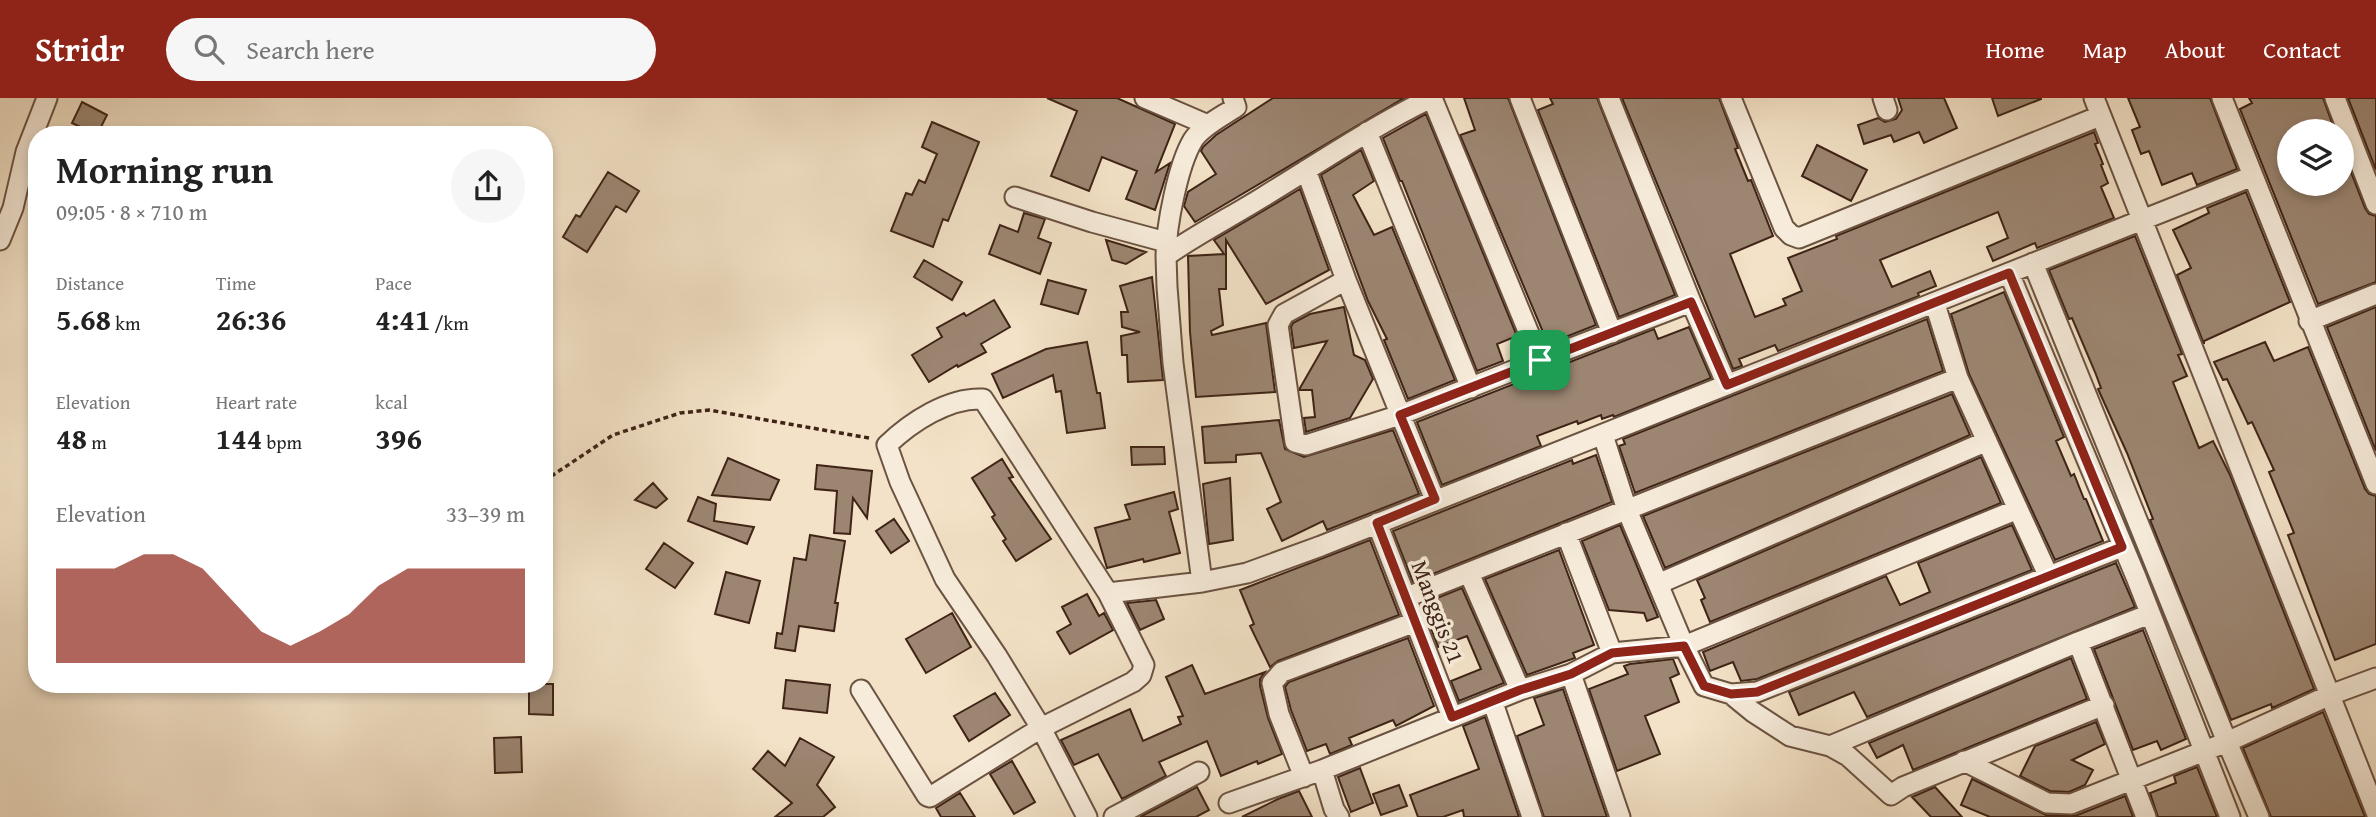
<!DOCTYPE html>
<meta charset="utf-8">
<style>
:root{--surface:#fff;--page:#f6f6f6;--text:#222;--muted:#767676;--accent:#8f2418}
body{margin:0;font-family:"Gentium Book Plus",serif;background:var(--page);color:var(--text);height:100vh;display:flex;flex-direction:column;font-size:26px;white-space:nowrap}
*{box-sizing:border-box;margin:0}
p{font-size:23px;color:var(--muted)}
.icon{flex:none;width:38px;height:38px;fill:none;stroke:currentColor;stroke-width:2;stroke-linecap:round;stroke-linejoin:round}
.map{position:relative;flex:1;overflow:hidden}
.panel{position:absolute;left:28px;top:28px;width:525px;height:567px;display:flex;flex-direction:column;background:var(--surface);border-radius:28px;box-shadow:0 4px 10px #0003}
.panel>*{flex:none}
.fabs{position:absolute;left:2277px;top:21px;display:grid;gap:14px}
.fabs a{display:grid;place-items:center;width:77px;height:77px;border-radius:50%;background:var(--surface);box-shadow:0 4px 10px #0003;font-size:35px}
.pin{position:absolute;display:grid;place-items:center;width:60px;height:60px;color:#fff;margin:-30px;border-radius:14px;box-shadow:0 4px 10px #0006}
.round{display:grid;place-items:center;flex:none;width:74px;height:74px;border-radius:37px;background:var(--page)}
.head{display:flex;align-items:center;justify-content:space-between;height:119px;padding:0 28px}
h1{font-size:38px;font-weight:600;line-height:52px}
.metrics{display:grid;grid-template-columns:repeat(3,1fr);gap:10px;height:119px;padding:7px 28px}
.metrics div{display:grid;align-content:center}
.metrics b{font-size:30px;font-weight:600}
.metrics small{font-size:19px;font-weight:400}
.metrics p{font-size:19px}
.chart{height:196px;padding:14px 28px}
.chart p{display:flex;justify-content:space-between}
.chart svg{width:100%;height:126px;margin-top:7px;fill:var(--accent);opacity:.7}
header{display:flex;align-items:center;gap:42px;box-sizing:border-box;height:98px;padding:0 35px;background:var(--accent);color:#fff}
header strong{font-size:33px}
nav{display:flex;gap:38px;margin-inline-start:auto;font-size:24px}
.search{width:490px;height:63px;background:var(--page);display:flex;align-items:center;gap:18px;box-sizing:border-box;padding:0 24px;border-radius:38px;color:var(--muted);font-size:26px}
.map>svg:first-child{display:block}
</style>
<header>
<strong>Stridr</strong>
<div class="search"><svg class="icon" aria-label="search" viewBox="0 0 24 24"><circle cx="10" cy="10" r="6"/><path d="M15 15l6 6"/></svg>Search here</div>
<nav><a>Home</a><a>Map</a><a>About</a><a>Contact</a></nav>
</header>
<div class="map">
<svg width="2376" height="719" viewBox="0 0 2376 719">
<rect width="100%" height="100%" fill="#f3e2c7"/>
<filter id="stains"><feTurbulence type="fractalNoise" baseFrequency=".00286" numOctaves="4"/><feColorMatrix values="0 0 0 0 .2 0 0 0 0 .09 0 0 0 0 .02 0 0 0 .5 -.17"/></filter>
<radialGradient id="worn" r=".72"><stop offset=".6" stop-color="#630" stop-opacity="0"/><stop offset="1" stop-color="#630" stop-opacity=".3"/></radialGradient>
<path fill="#9c8672" stroke="#3e2316" stroke-width="2" d="M1047 0H1117L1175 26 1156 74 1170 65 1155 112 1126 101 1137 73 1102 59 1089 93 1051 78 1077 13Z
M1273 0H1404L1195 124 1184 108 1188 94 1216 76 1201 53 1203 49 1216 37Z
M1464 0H1508L1596 227 1548 246 1460 37 1475 32Z
M1550 0H1597L1675 197 1619 219 1538 12 1553 6Z
M1622 0H1719L1738 50 1735 51 1748 83 1751 82 1773 138 1730 156 1755 219 1786 207 1783 201 1802 193 1788 160 1837 141 1836 138 2094 34 2098 45 2095 46 2103 66 2101 67 2108 85 2101 89 2114 120 2037 150 2035 145 1993 163 1987 149 2008 140 1998 114 1880 162 1892 189 1930 173 1936 188 1918 195 1919 198 1778 253 1775 247 1739 261 1742 268 1733 271Z
M1898 0H1944L1957 30 1924 45 1919 34 1894 44 1891 37 1864 46 1858 27 1878 20 1885 24 1896 21 1902 12Z
M1992 0H2041V1L1998 18Z
M2128 0H2210L2237 71 2197 87 2192 75 2162 87 2149 53 2141 56 2132 32 2140 29Z
M2249 0H2323L2335 33H2289V86H2342V51L2365 110 2369 116 2376 118V184L2318 206 2240 11 2252 5Z
M2348 0H2376V72Z
M82 4 107 17 97 37 72 25Z
M1426 16 1517 238 1497 246 1503 263 1477 273 1402 83H1400L1383 40Z
M932 24 979 44 948 123 943 121 933 149 891 133 906 95 912 97 919 82 925 85 937 56 922 49Z
M1817 47 1867 72 1851 103 1802 78Z
M1361 52 1374 83 1353 97 1374 137 1392 129 1455 282 1408 301 1384 242 1387 241 1368 203 1321 77Z
M608 74 639 93 626 114 616 108 587 154 563 139 576 117 580 119Z
M1300 91 1329 172 1266 206 1226 142V191H1219L1223 227 1211 233 1212 237 1266 225 1275 294 1196 299 1190 234 1188 158 1224 156 1214 142Z
M2246 94 2290 204 2204 243V246L2177 177 2191 170 2173 132 2209 115 2207 110Z
M1024 115 1045 121 1038 140 1051 145 1040 176 989 156 1000 127 1018 134Z
M2135 138 2182 256 2178 257 2187 278 2173 284 2199 350 2213 343 2230 377 2314 591 2272 610 2271 606 2231 622 2150 422 2153 421 2127 355 2098 291 2101 290 2095 274 2072 220 2069 221 2049 172Z
M1106 142 1146 154 1126 166 1112 162Z
M924 162 962 184 952 202 914 179Z
M1152 179 1163 282 1128 284 1127 257H1122L1121 238 1140 234 1122 229 1121 214H1128L1120 188Z
M1048 182 1086 192 1078 216 1041 206Z
M2004 194 2064 339 2056 343 2071 378 2074 376 2084 401H2086L2103 443 2055 462 1969 276 1951 216Z
M994 202 1010 229 981 246 986 254 958 269 957 267 929 284 912 257 942 239 937 230 964 215 966 218Z
M1344 209 1354 257 1365 262 1373 281 1350 320 1306 334 1304 320 1315 319 1312 292H1300V290L1327 243 1294 250 1291 229 1293 225 1310 216Z
M2376 209V353L2327 229Z
M1927 221 1943 273 1635 395 1619 348 1625 346 1623 341Z
M1689 229 1711 280 1614 319 1613 317 1602 321 1601 317 1578 326 1577 323 1537 338 1541 348 1442 387 1417 324 1654 231 1658 241Z
M1087 244 1097 295H1100L1105 330 1067 335 1061 293 1056 294 1053 277 1003 300 992 276 1046 251Z
M2265 244 2274 263 2308 249 2365 391 2369 396 2376 398V546L2335 562 2288 437 2294 435 2269 374 2274 372 2252 324 2248 326 2227 281 2223 282 2214 264Z
M1952 296 1970 337 1665 470 1643 418Z
M1279 322 1285 351 1304 359 1393 332 1419 396 1327 432 1323 423 1282 443 1267 411 1281 404 1261 355 1236 357V364L1205 365 1202 329Z
M1131 349H1164L1165 366 1132 367Z
M1596 357 1612 404 1413 484 1393 433 1572 362 1573 366Z
M1981 359 2001 405 1710 524 1701 502 1705 500 1697 482Z
M728 360 779 382 770 402 712 397Z
M1002 361 1013 379 1009 380 1051 441 1016 463 1003 443 1006 441 992 419 995 417 972 380Z
M817 367 872 373 867 420 853 400 850 436 834 435 837 393 815 391Z
M1230 380 1233 442 1209 446 1203 386Z
M653 385 667 401 656 410 635 402Z
M1174 394 1178 411 1169 414 1180 455 1144 464 1143 461 1107 470 1095 430 1130 421 1125 407Z
M698 399 716 406 714 423 754 429 747 446 688 423Z
M894 421 909 443 891 455 876 433Z
M1620 427 1658 519 1647 523 1644 515 1609 512 1582 443Z
M2012 427 2032 472 1757 581 1741 583 1733 564 1710 573 1703 554 1886 478 1900 507 1930 494 1918 465Z
M810 437 845 443 835 505H838L834 533 799 528 795 553 775 550 777 535 782 536 794 460 806 462Z
M1370 442 1399 517 1278 563 1270 569 1250 528 1254 526 1240 492Z
M664 445 693 465 675 490 646 471Z
M1559 452 1594 547 1573 555 1575 560 1527 577 1485 481Z
M2116 465 2135 509 1867 619 1854 594 1799 617 1789 594Z
M726 474 760 483 749 525 715 516Z
M1462 490 1504 585 1459 603 1451 583 1481 571 1467 538 1438 549 1422 506Z
M1087 496 1099 518 1104 515 1113 532 1070 556 1057 534 1071 526 1062 509Z
M1156 502 1164 521 1140 532 1127 505Z
M952 515 971 549 926 575 906 541Z
M2143 532 2186 641 2161 652 2157 643 2133 652 2094 551Z
M1408 540 1434 608 1396 628 1393 622 1349 640 1352 647 1330 656 1326 646 1307 653 1291 612 1285 589 1289 584Z
M2071 560 2087 601 1913 672 1903 647 1877 660 1869 645Z
M1673 561 1679 576 1670 580 1679 604 1645 618 1660 656 1617 673 1589 591 1628 576 1624 568 1630 566Z
M1192 567 1205 596 1265 574 1260 581V588L1268 620 1282 656 1258 666 1257 663 1221 678 1207 643 1159 664 1166 678 1122 701 1098 656 1074 667 1061 642 1130 611 1143 643 1181 626 1178 619 1183 618 1166 579Z
M786 582 830 587 827 615 783 610Z
M529 586H553V617L529 616Z
M1563 591 1607 719H1544L1517 638 1544 627 1534 600Z
M995 595 1010 617 969 643 954 618Z
M2323 614 2365 719H2271L2243 650Z
M1485 619 1519 719H1464L1463 712 1443 719H1418L1410 697 1479 671 1463 628Z
M2096 624 2105 646 2072 662 2093 672 2085 687 2069 694 2050 693 2020 678 2035 648Z
M521 639 522 674 495 675 494 640Z
M800 640 834 659 817 687 835 709 823 719H775L792 705 753 671 768 653 785 668Z
M1012 663 1035 704 1014 716 990 676Z
M2197 669 2217 719H2158L2150 695 2176 685 2174 678Z
M1360 670 1373 705 1351 714 1338 679Z
M1972 681 2046 717 2075 718 2125 698 2133 719H1990L1961 707Z
M1399 687 1407 708 1381 717 1373 696Z
M1197 689 1209 712 1196 719H1140Z
M1935 689 1962 719H1931L1912 699Z
M1299 693 1312 719H1242L1278 701Z
M960 695 975 719H941L936 710Z"/>
<g fill="none" stroke-linecap="round" stroke-linejoin="round">
<g stroke="#6b5342" stroke-width="23">
<path id="minor" d="M1145 0 1208 27
M1431 0C1373 28 1319 65 1263 99 1231 119 1197 136 1166 158L1167 189 1173 265 1202 484 1247 475 1321 448 2253 78
M1432 0 1540 262 1691 204
M1520 0 1612 235
M1609 0 1691 204 1727 287
M1731 0 1784 130 1791 137 1799 140 2100 18
M1883 0 1887 12
M2094 0 2376 714
M2222 0 2376 386
M2335 0 2376 106
M1367 34 1471 290
M1306 72 1346 182 1435 402
M1015 99 1092 124 1166 144
M0 142 13 110 26 54 47 0
M1166 158C1166 128 1178 67 1193 42 1202 28 1223 18 1236 9L1233 0
M2033 165 2227 644 2259 719
M2009 175 2136 479 2230 719
M1346 182 1284 216 1278 227 1295 344 1306 347 1400 317 1540 262
M1935 206 1958 280 2048 477
M2309 223 2376 196
M1603 337 1627 412 1684 548 2018 411
M1377 425 1452 619
M1566 435 1612 555
M1469 475 1520 592
M1658 486 1987 343
M1407 499 1958 280
M2078 544 2146 719
M1571 576 1620 719
M861 592 927 698 930 699 1041 630 1133 584 1141 577 1144 567 1108 495 1202 484
M1731 596 1753 614 1790 638 1830 648 1848 658 1891 697 1903 689 2104 607
M1493 605 1532 719
M1830 648 2078 544 2150 516
M1964 663 2047 705 2071 706 2227 644 2330 597 2376 580
M1322 672 1334 711 1339 719
M1304 679 1279 616 1272 585 1282 574 1415 524
M1229 705 1322 672 1520 592 1571 576 1612 555 1684 548 1704 588 1731 596 1757 594 2122 449
M1087 719 1041 630 997 558 945 481 900 384 887 347C911 324 949 299 983 301L1108 495
M1114 719 1199 674"/>
</g>
<path stroke="#3e2316" stroke-width="3.5" stroke-dasharray="5 3.5" stroke-linecap="butt" d="M544 383 613 337 680 315 709 312 869 340"/>
<use href="#minor" stroke="#f7ecdb" stroke-width="19"/>
</g>
<g fill="none" stroke-linecap="round" stroke-linejoin="round">
<g stroke="#fff" stroke-width="14">
<path id="route" d="M2009 175 2122 449 1757 594 1731 596 1704 588 1684 548 1612 555 1571 576 1520 592 1452 619 1377 425 1435 401 1400 317 1691 204 1727 287Z"/>
</g>
<use href="#route" stroke="#8f2418" stroke-width="9"/>
</g>
<g text-anchor="middle" stroke-width="7" stroke-linejoin="round" paint-order="stroke">
<g font-size="23" fill="#3e2316" stroke="#f7ecdb">
<text transform="translate(1438 514) rotate(69)" y="8">Manggis 21</text>
</g>
</g>
<rect width="100%" height="100%" filter="url(#stains)"/>
<rect width="100%" height="100%" fill="url(#worn)"/>
</svg>
<div class="fabs">
<a><svg class="icon" aria-label="layers" viewBox="0 0 24 24"><path d="M12 4l9 5-9 5-9-5zM3 14l9 5 9-5"/></svg></a>
</div>
<div class="pin" style="left:1540px;top:262px;background:#1e9e55"><svg class="icon" aria-label="arrive" viewBox="0 0 24 24"><path d="M6 21V4h12l-3 4 3 4H6"/></svg></div>
<section class="panel">
<div class="head"><div><h1>Morning run</h1><p>09:05 · 8 × 710 m</p></div><a class="round"><svg class="icon" aria-label="share" viewBox="0 0 24 24"><path d="M12 15V3M7 8l5-5 5 5M5 13v7h14v-7"/></svg></a></div>
<div class="metrics">
<div><p>Distance</p><b>5.68<small> km</small></b></div>
<div><p>Time</p><b>26:36</b></div>
<div><p>Pace</p><b>4:41<small> /km</small></b></div>
</div>
<div class="metrics">
<div><p>Elevation</p><b>48<small> m</small></b></div>
<div><p>Heart rate</p><b>144<small> bpm</small></b></div>
<div><p>kcal</p><b>396</b></div>
</div>
<div class="chart"><p><span>Elevation</span>33–39 m</p>
<svg viewBox="0 0 160 44" preserveAspectRatio="none"><path d="M0 44V11L10 11L20 11L30 6L40 6L50 11L60 22L70 33L80 38L90 33L100 27L110 17L120 11L130 11L140 11L150 11L160 11V44z"/></svg>
</div>
</section>
</div>
